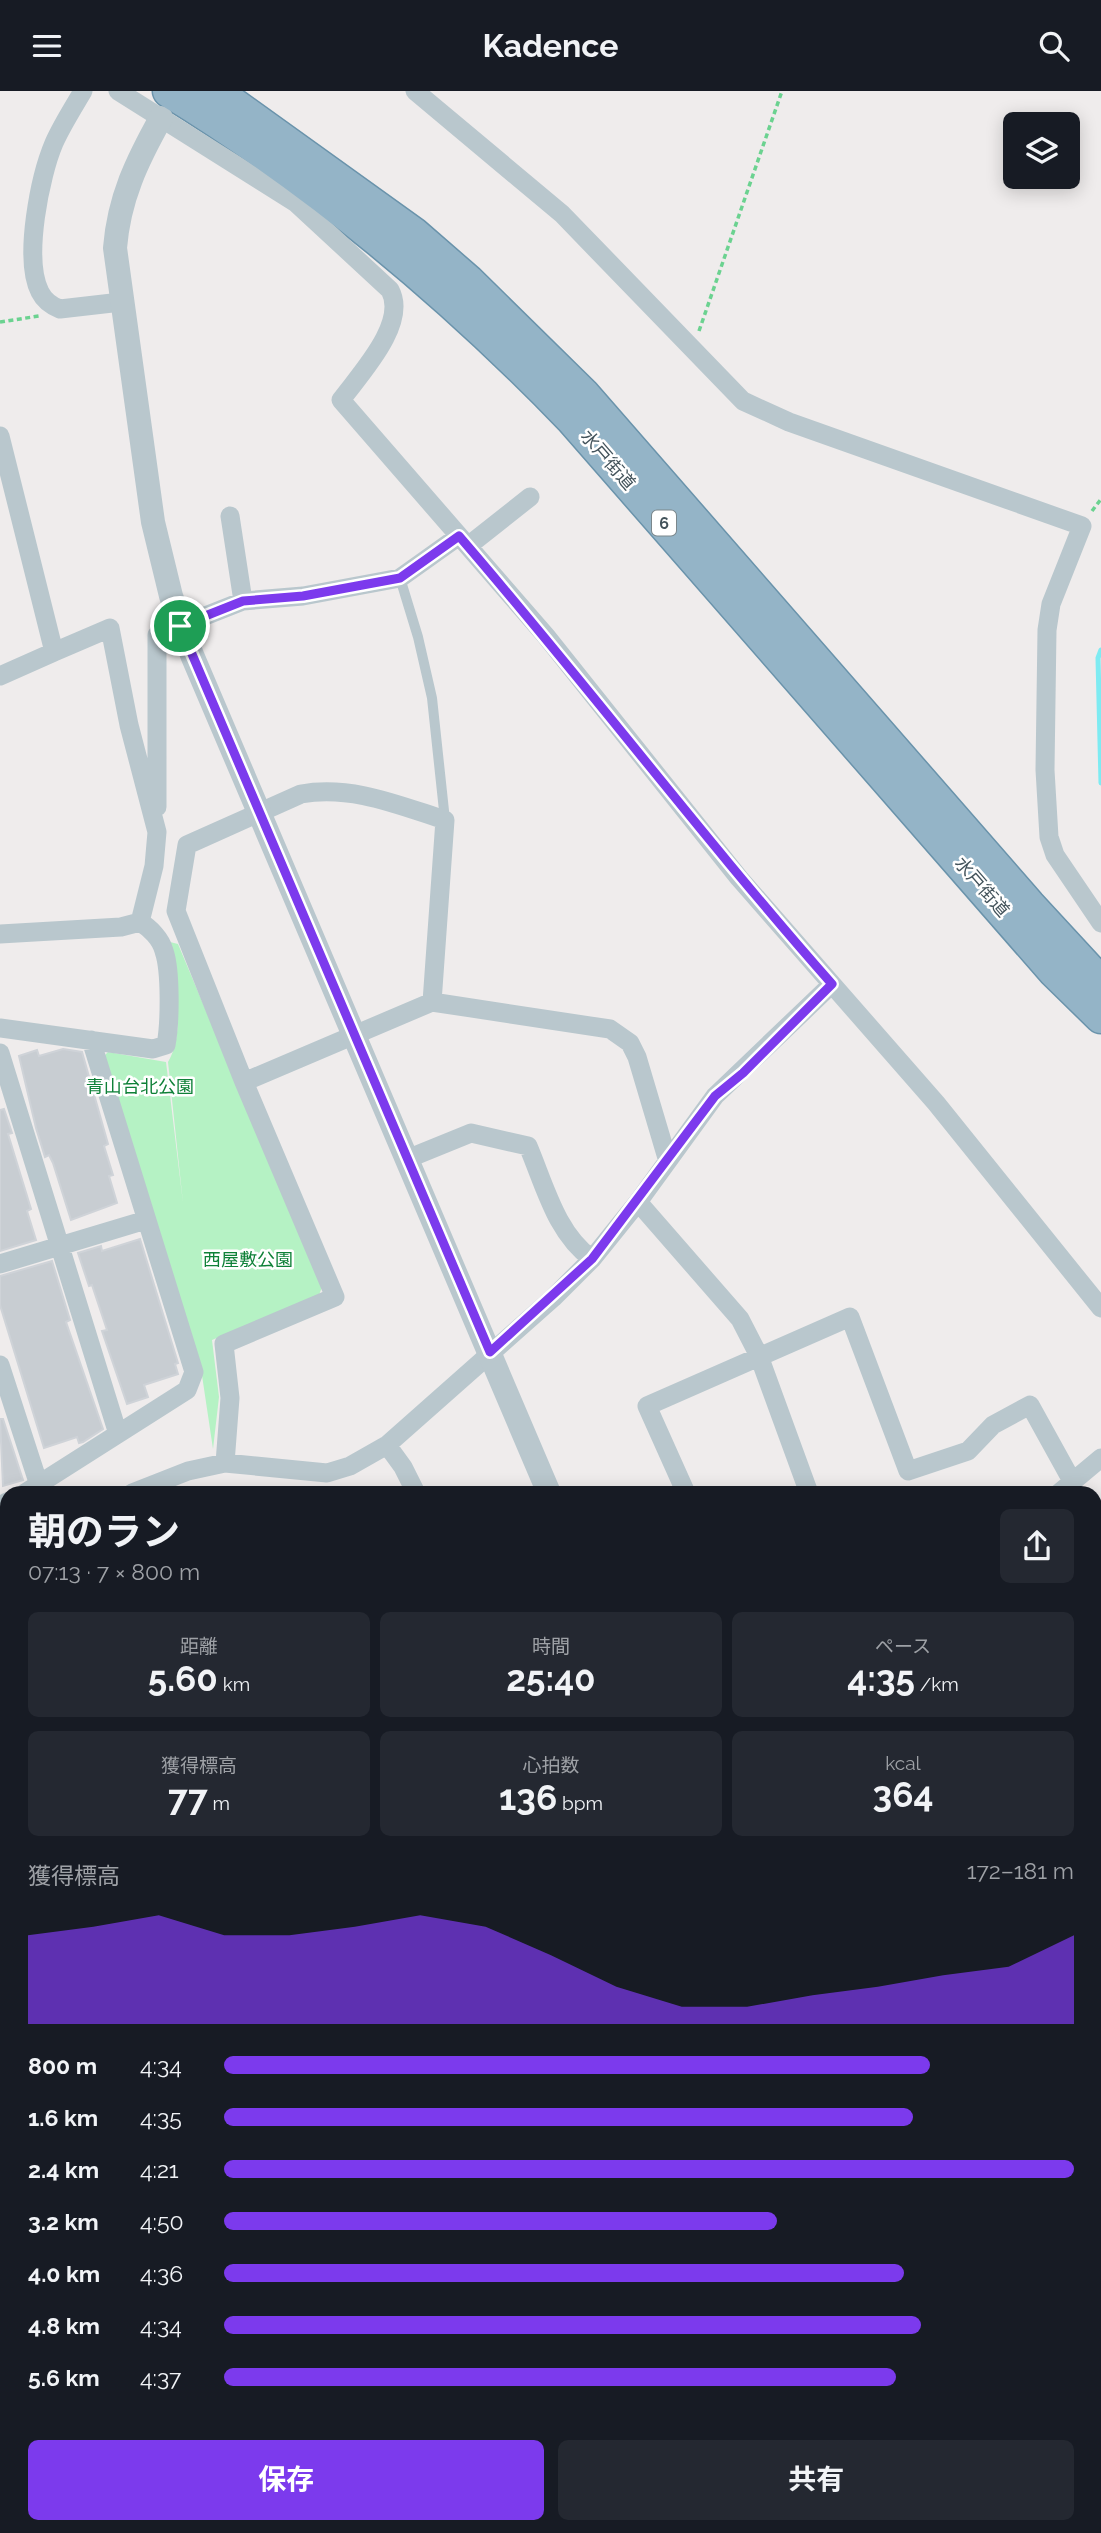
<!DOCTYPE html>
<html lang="ja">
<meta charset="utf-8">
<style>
:root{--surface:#171b24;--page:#242831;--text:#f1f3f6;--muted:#9ea1a6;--accent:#7c3aed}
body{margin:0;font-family:Raleway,"Noto Sans JP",sans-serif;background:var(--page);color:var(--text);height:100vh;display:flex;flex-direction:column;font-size:26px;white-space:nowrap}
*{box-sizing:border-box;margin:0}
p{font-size:23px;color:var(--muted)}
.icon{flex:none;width:38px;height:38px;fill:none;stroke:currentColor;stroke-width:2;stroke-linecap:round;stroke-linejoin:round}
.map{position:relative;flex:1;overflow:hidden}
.side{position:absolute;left:0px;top:1395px;width:1102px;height:1048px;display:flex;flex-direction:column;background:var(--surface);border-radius:21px 21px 0 0;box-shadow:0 4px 18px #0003}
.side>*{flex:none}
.buttons{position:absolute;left:1003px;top:21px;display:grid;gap:14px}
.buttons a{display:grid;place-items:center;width:77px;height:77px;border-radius:10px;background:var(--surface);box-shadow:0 4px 18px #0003;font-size:35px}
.pin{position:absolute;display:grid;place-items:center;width:60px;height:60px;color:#fff;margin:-30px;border:4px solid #fff;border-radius:50%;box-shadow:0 2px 7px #0007}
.round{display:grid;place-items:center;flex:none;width:74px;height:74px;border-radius:10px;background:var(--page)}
.summary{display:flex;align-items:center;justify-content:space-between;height:119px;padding:0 28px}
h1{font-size:38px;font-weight:700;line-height:52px}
.metrics{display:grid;grid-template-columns:repeat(3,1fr);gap:10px;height:119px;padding:7px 28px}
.metrics div{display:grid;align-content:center;border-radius:10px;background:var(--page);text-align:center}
.metrics b{font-size:35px;font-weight:700}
.metrics small{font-size:19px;font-weight:400}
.metrics p{font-size:19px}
.chart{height:196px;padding:14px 28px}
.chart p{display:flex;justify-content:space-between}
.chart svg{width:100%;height:126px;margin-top:7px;fill:var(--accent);opacity:.7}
.action{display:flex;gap:14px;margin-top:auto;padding:14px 28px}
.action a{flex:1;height:80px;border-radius:10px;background:var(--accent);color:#fff;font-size:28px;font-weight:700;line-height:80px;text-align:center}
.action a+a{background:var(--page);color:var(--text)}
ul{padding:0 28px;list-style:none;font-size:23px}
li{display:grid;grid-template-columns:112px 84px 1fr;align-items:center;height:52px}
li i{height:18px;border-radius:9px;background:var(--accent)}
header{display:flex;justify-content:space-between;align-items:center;height:91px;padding:0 28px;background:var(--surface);font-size:32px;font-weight:700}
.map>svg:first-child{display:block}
</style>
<header><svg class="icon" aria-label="menu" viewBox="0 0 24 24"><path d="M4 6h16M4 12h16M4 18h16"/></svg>Kadence<svg class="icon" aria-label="search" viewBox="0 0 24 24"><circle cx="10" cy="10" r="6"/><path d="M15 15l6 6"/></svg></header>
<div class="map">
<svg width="1101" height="2442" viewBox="0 0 1101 2442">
<rect width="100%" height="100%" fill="#efecec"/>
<path fill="#b5f2c4" d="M170 851 178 853 322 1196 319 1204 212 1249 219 1306 213 1358 200 1271 101 968 108 961 166 971 183 1112 168 971C187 939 173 888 170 851Z"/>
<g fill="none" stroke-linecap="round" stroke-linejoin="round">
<path stroke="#7eebf2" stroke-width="5" d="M1101 559 1098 567 1101 692"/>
</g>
<path fill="#c8cdd2" stroke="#cfd3d8" stroke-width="2" d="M63 958 82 961 108 1053 104 1055 113 1084 109 1085 117 1112 71 1129 53 1072 49 1064 45 1066 36 1037 19 965 37 959 39 965Z
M4 1018 12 1042 8 1043 31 1118 27 1120 36 1149 0 1160V1019Z
M140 1148 178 1272 175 1273 178 1283 144 1294 148 1306 127 1313 102 1240 107 1239 92 1194 89 1195 78 1162 101 1155 102 1160Z
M52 1170 70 1229 66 1231 103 1338 83 1351 79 1352 77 1346 44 1357 0 1214V1185Z
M0 1328H3L23 1389 3 1395Z"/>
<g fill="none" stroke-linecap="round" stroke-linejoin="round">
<g stroke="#6a93ab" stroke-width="35">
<path id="trunk" d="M169 0C317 91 450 202 571 327L1054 880 1101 926
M215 0 414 143 468 190 584 304 1029 814 1101 892"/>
</g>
<path stroke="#6bd290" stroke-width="3.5" stroke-dasharray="5 3.5" stroke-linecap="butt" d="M0 231 39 225
M699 240 782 0
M1092 420 1101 408"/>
<path stroke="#b9c7cd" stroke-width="10" d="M400 487 418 546 432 607 445 729"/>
<path stroke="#b9c7cd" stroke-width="19" d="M83 0C73 17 62 34 54 52 40 85 23 168 40 201 44 209 52 215 60 218L121 211
M118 0 296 112 390 199C408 232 361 282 341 309L546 545 739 787 936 1012 1101 1217
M415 0 562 123 743 310 789 331 1082 435 1051 513 1047 539 1045 679 1049 746 1055 764 1101 832
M0 345 54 561 110 537 129 634 157 741 154 775 140 831 121 836 0 843
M230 425 243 510
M468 455 530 406
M0 585 54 561
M157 716V544L243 510 303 505 400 487 459 445
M0 937 153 958 166 954C170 933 171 880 164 860 161 848 150 837 140 831
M0 962 118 1343
M244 991 432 911 610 938 630 952 637 966 667 1067
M407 1068 471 1042 528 1055C545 1095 556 1142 592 1168
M638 1111 740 1228 759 1265 809 1402
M0 1173 146 1129
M0 1274 39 1394
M387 1354 403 1376 416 1402
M225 1372 230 1307 224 1253 335 1206 244 991 176 820 187 754 301 703C351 694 398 714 445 729L432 911
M25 1402 187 1299 194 1281 91 949
M132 1402 188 1380 225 1372 327 1382 350 1375 387 1354 553 1207 592 1168 638 1111 715 1005 832 893
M686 1402 647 1315 850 1226 908 1380 968 1360 993 1334 1030 1314 1072 1390
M1059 1402 1101 1367
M0 1415 7 1411
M0 1455 7 1452
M1096 1583 1099 1632 1096 1850
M5 1633 7 1621
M0 1880 7 1882"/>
<path stroke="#b9c7cd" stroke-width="24" d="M161 27C137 70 119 107 115 157L153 431 171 505 192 564 549 1402
M0 1756 7 1757"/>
<use href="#trunk" stroke="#94b4c7" stroke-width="32"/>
<path stroke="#adb3b7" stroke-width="5" d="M0 1927 7 1928
M0 1938 7 1940
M0 1962 7 1963
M0 1974 7 1975
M1096 2115 1101 2116
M1096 2131 1101 2132
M1096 2184 1101 2186"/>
</g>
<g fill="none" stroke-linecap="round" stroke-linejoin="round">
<g stroke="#fff" stroke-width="14">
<path id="route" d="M459 445C586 592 703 747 832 893L743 982 715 1005 592 1168 490 1261 180 535 243 510 303 505 400 487Z"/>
</g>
<use href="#route" stroke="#7c3aed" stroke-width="9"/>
</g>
<g text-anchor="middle" stroke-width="5" stroke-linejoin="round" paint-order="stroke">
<rect fill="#fff" stroke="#7b878c" stroke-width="2" x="652" y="419.5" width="24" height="25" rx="5"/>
<g font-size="16" font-weight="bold" fill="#43535b">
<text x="664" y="438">6</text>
</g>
<g font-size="18" fill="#43535b" stroke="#fff">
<text transform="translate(608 369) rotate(49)" y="6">水戸街道</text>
<text transform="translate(982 796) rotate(49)" y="6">水戸街道</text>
</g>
<g font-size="18" fill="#0f8138" stroke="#fff">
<text x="140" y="1002">青山台北公園</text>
<text x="248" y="1175">西屋敷公園</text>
</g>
</g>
</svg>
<div class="buttons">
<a><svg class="icon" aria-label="layers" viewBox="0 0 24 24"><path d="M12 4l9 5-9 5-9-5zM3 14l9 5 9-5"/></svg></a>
</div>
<div class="pin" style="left:180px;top:535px;background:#1e9e55"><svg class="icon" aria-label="arrive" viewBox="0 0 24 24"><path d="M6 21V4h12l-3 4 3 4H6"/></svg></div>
<section class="side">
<div class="summary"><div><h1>朝のラン</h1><p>07:13 · 7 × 800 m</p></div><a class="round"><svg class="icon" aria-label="share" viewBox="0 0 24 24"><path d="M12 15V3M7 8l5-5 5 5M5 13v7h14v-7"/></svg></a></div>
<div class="metrics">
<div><p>距離</p><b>5.60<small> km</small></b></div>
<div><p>時間</p><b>25:40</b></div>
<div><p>ペース</p><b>4:35<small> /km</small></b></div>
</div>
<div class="metrics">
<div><p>獲得標高</p><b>77<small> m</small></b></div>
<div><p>心拍数</p><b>136<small> bpm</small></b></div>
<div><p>kcal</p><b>364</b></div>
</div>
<div class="chart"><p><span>獲得標高</span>172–181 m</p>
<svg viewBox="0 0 160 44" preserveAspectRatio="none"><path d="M0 44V13L10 10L20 6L30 13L40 13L50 10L60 6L70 10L80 20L90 31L100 38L110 38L120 34L130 31L140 27L150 24L160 13V44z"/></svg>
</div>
<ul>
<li><b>800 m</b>4:34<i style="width:83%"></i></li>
<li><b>1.6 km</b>4:35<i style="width:81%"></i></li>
<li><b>2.4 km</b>4:21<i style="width:100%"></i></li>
<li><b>3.2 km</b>4:50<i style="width:65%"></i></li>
<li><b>4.0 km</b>4:36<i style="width:80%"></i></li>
<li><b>4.8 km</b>4:34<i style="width:82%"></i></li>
<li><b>5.6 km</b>4:37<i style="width:79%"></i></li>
</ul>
<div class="action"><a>保存</a><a>共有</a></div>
</section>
</div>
